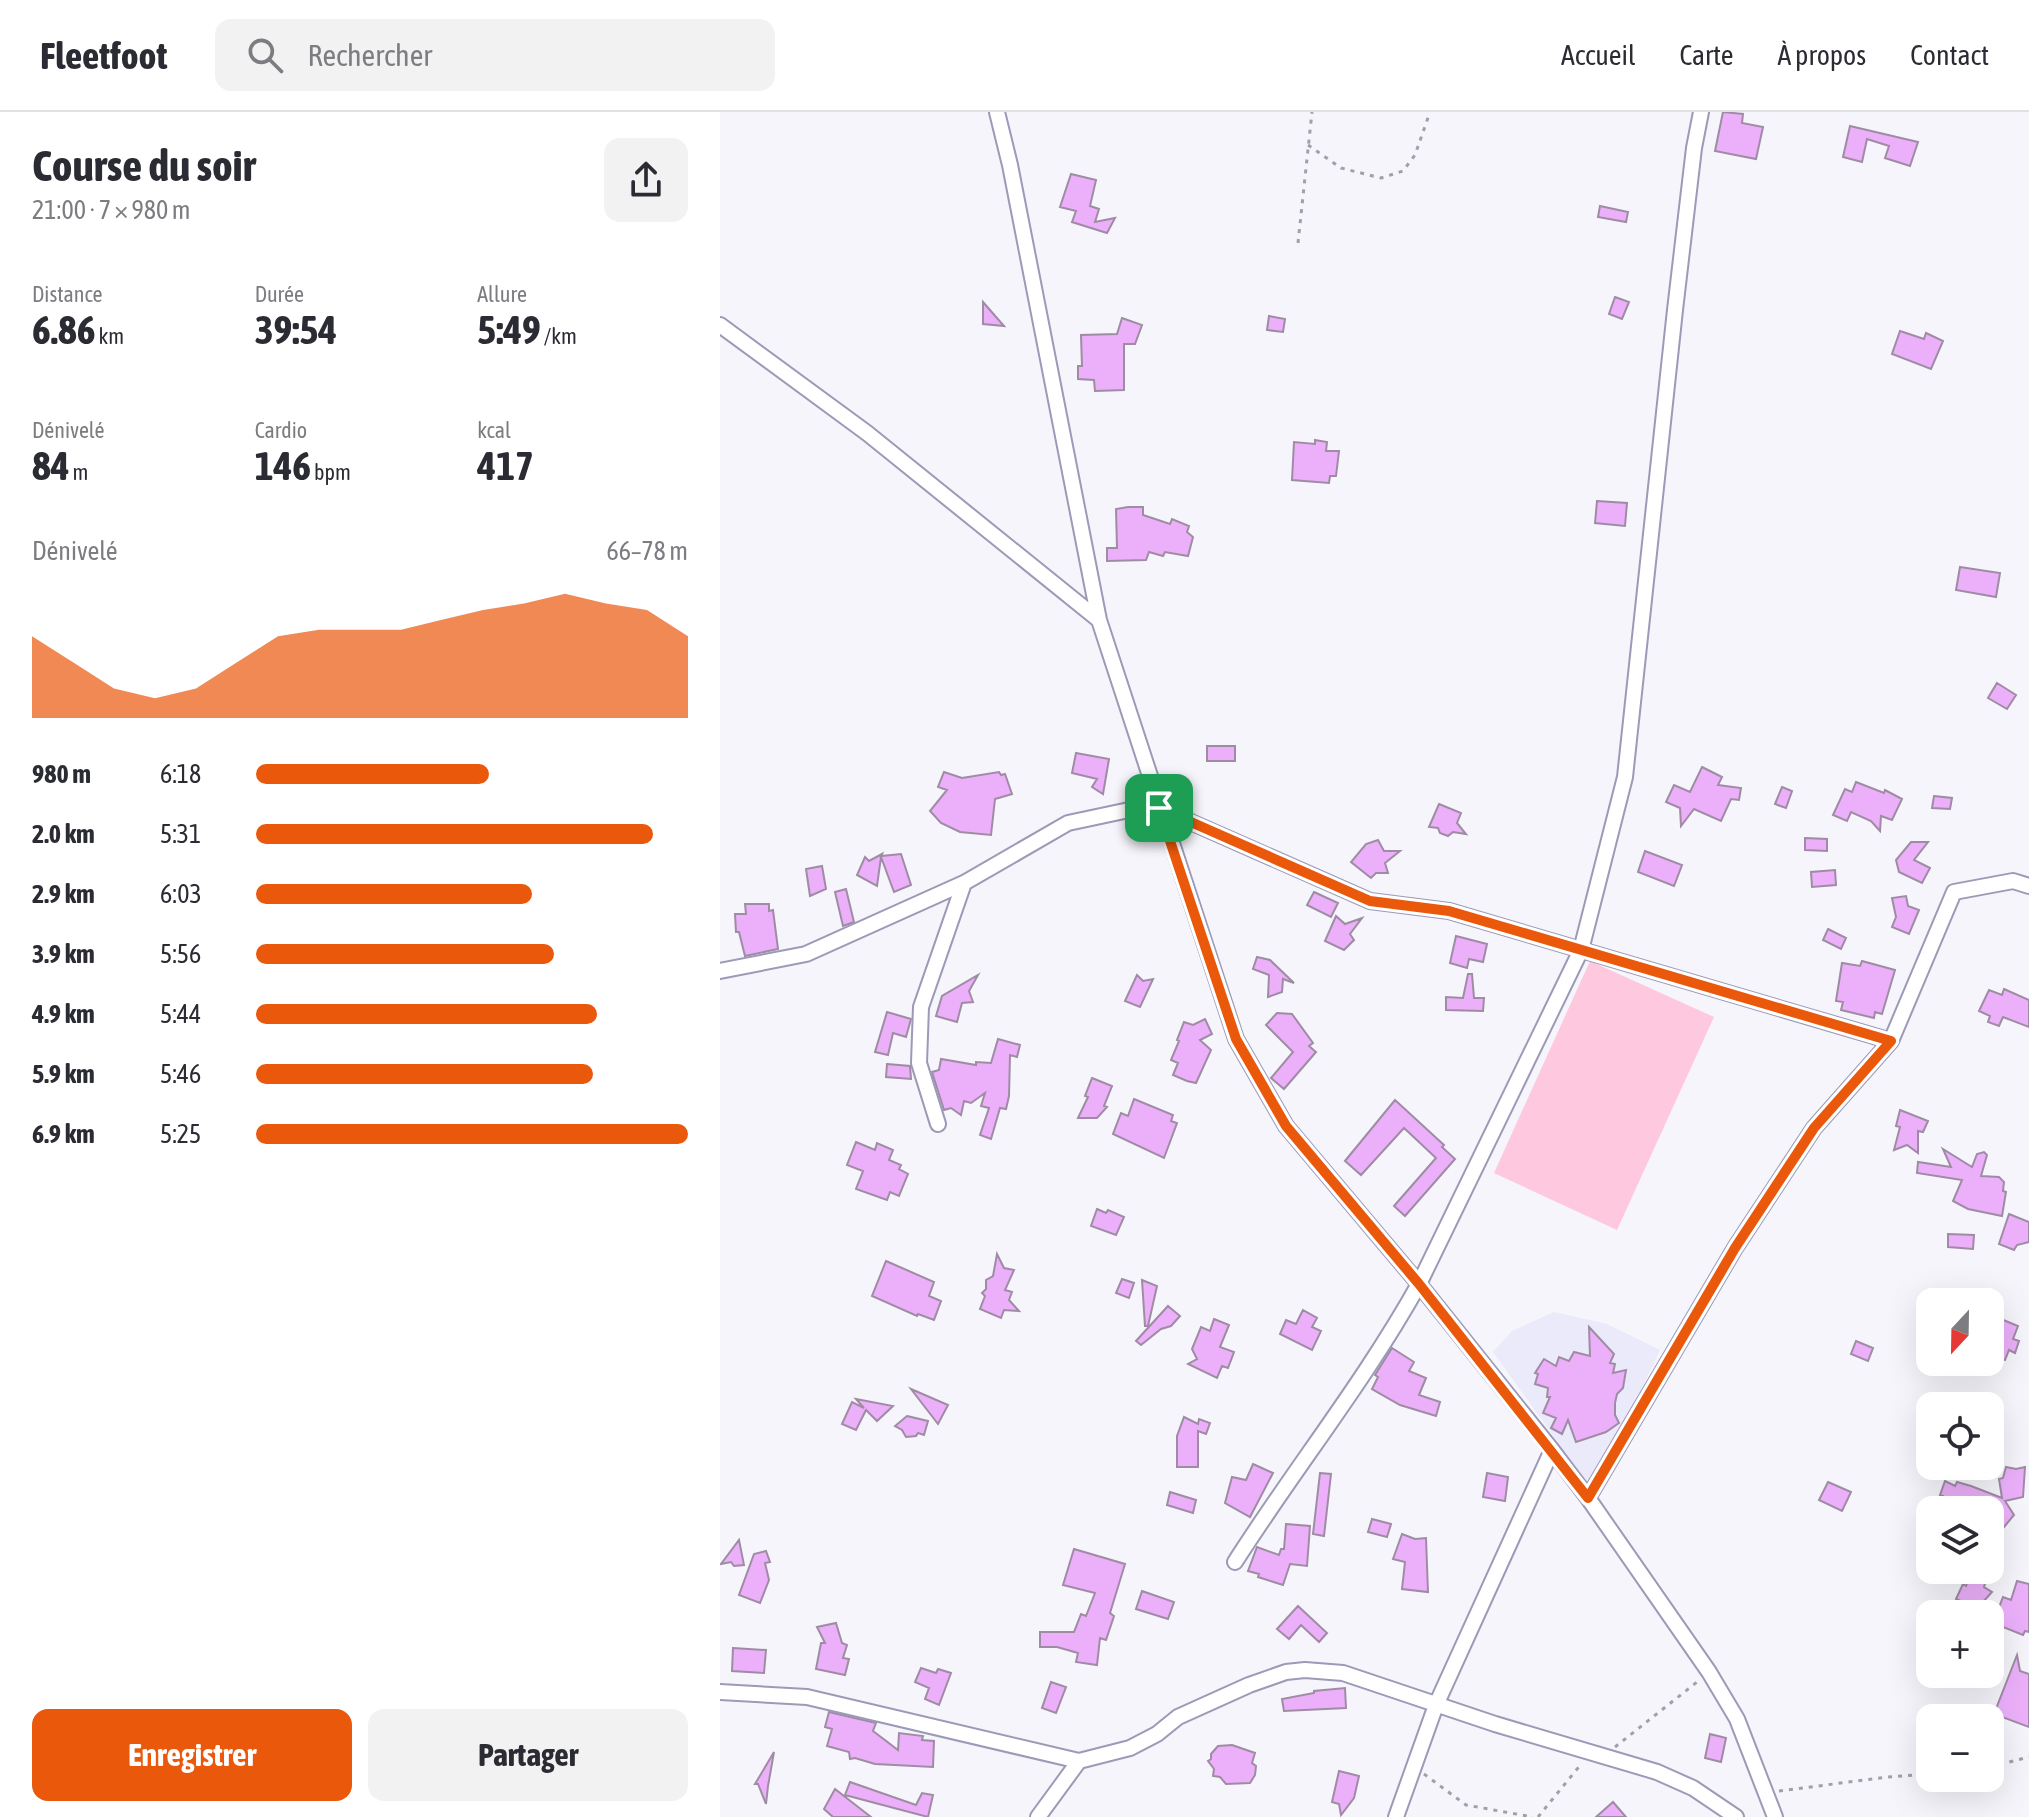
<!DOCTYPE html>
<html lang="fr">
<meta charset="utf-8">
<style>
:root{--surface:#fff;--page:#f2f2f3;--text:#2b2b33;--muted:#7c7c81;--line:#e1e1e2;--accent:#ea580c}
body{margin:0;font-family:"Asap Condensed",sans-serif;background:var(--page);color:var(--text);height:100vh;display:flex;flex-direction:column;font-size:30px;white-space:nowrap}
*{box-sizing:border-box;margin:0}
p{font-size:26px;color:var(--muted)}
.icon{flex:none;width:44px;height:44px;fill:none;stroke:currentColor;stroke-width:2;stroke-linecap:round;stroke-linejoin:round}
.map{position:relative;flex:1;overflow:hidden}
.panel{display:flex;flex-direction:column;background:var(--surface);width:720px}
.panel>*{flex:none}
.needle{width:52px;rotate:202deg}
.buttons{position:absolute;left:1196px;top:1176px;display:grid;gap:16px}
.buttons a{display:grid;place-items:center;width:88px;height:88px;border-radius:16px;background:var(--surface);box-shadow:0 8px 32px #0002;font-size:40px}
.pin{position:absolute;display:grid;place-items:center;width:68px;height:68px;color:#fff;margin:-34px;border-radius:16px;box-shadow:0 4px 12px #0006}
.round{display:grid;place-items:center;flex:none;width:84px;height:84px;border-radius:16px;background:var(--page)}
.head{display:flex;align-items:center;justify-content:space-between;height:136px;padding:0 32px}
h1{font-size:44px;font-weight:700;line-height:60px}
.figures{display:grid;grid-template-columns:repeat(3,1fr);gap:12px;height:136px;padding:8px 32px}
.figures div{display:grid;align-content:center}
.figures b{font-size:40px;font-weight:700}
.figures small{font-size:22px;font-weight:400}
.figures p{font-size:22px}
.chart{height:224px;padding:16px 32px}
.chart p{display:flex;justify-content:space-between}
.chart svg{width:100%;height:144px;margin-top:8px;fill:var(--accent);opacity:.7}
.cta{display:flex;gap:16px;margin-top:auto;padding:16px 32px}
.cta a{flex:1;height:92px;border-radius:16px;background:var(--accent);color:#fff;font-size:32px;font-weight:700;line-height:92px;text-align:center}
.cta a+a{background:var(--page);color:var(--text)}
ul{padding:0 32px;list-style:none;font-size:26px}
li{display:grid;grid-template-columns:128px 96px 1fr;align-items:center;height:60px}
li i{height:20px;border-radius:10px;background:var(--accent)}
header{display:flex;align-items:center;gap:48px;box-sizing:border-box;height:112px;padding:0 40px;background:var(--surface);border-bottom:2px solid var(--line)}
header strong{font-size:38px}
nav{display:flex;gap:44px;margin-inline-start:auto;font-size:28px}
.search{width:560px;height:72px;background:var(--page);display:flex;align-items:center;gap:20px;box-sizing:border-box;padding:0 28px;border-radius:16px;color:var(--muted);font-size:30px}
main{display:flex;flex:1;min-height:0}
.map>svg:first-child{display:block}
</style>
<header>
<strong>Fleetfoot</strong>
<div class="search"><svg class="icon" aria-label="search" viewBox="0 0 24 24"><circle cx="10" cy="10" r="6"/><path d="M15 15l6 6"/></svg>Rechercher</div>
<nav><a>Accueil</a><a>Carte</a><a>À propos</a><a>Contact</a></nav>
</header>
<main>
<section class="panel">
<div class="head"><div><h1>Course du soir</h1><p>21:00 · 7 × 980 m</p></div><a class="round"><svg class="icon" aria-label="share" viewBox="0 0 24 24"><path d="M12 15V3M7 8l5-5 5 5M5 13v7h14v-7"/></svg></a></div>
<div class="figures">
<div><p>Distance</p><b>6.86<small> km</small></b></div>
<div><p>Durée</p><b>39:54</b></div>
<div><p>Allure</p><b>5:49<small> /km</small></b></div>
</div>
<div class="figures">
<div><p>Dénivelé</p><b>84<small> m</small></b></div>
<div><p>Cardio</p><b>146<small> bpm</small></b></div>
<div><p>kcal</p><b>417</b></div>
</div>
<div class="chart"><p><span>Dénivelé</span>66–78 m</p>
<svg viewBox="0 0 160 44" preserveAspectRatio="none"><path d="M0 44V19L10 27L20 35L30 38L40 35L50 27L60 19L70 17L80 17L90 17L100 14L110 11L120 9L130 6L140 9L150 11L160 19V44z"/></svg>
</div>
<ul>
<li><b>980 m</b>6:18<i style="width:54%"></i></li>
<li><b>2.0 km</b>5:31<i style="width:92%"></i></li>
<li><b>2.9 km</b>6:03<i style="width:64%"></i></li>
<li><b>3.9 km</b>5:56<i style="width:69%"></i></li>
<li><b>4.9 km</b>5:44<i style="width:79%"></i></li>
<li><b>5.9 km</b>5:46<i style="width:78%"></i></li>
<li><b>6.9 km</b>5:25<i style="width:100%"></i></li>
</ul>
<div class="cta"><a>Enregistrer</a><a>Partager</a></div>
</section>
<div class="map">
<svg width="1309" height="1705" viewBox="0 0 1309 1705">
<rect width="100%" height="100%" fill="#f5f5fb"/>
<path fill="#eaeafa" d="M834 1200 887 1212 940 1238 898 1326 869 1373 773 1240 792 1219Z"/>
<path fill="#fec8df" d="M870 849 994 905 897 1118 774 1061Z"/>
<path fill="#ecb0fb" stroke="#9f8ca4" stroke-width="2" d="M1003 0 1023 2 1022 11 1043 15 1036 47 995 39Z
M1130 14 1198 30 1190 54 1165 46 1169 34 1147 27 1142 50 1123 45Z
M351 62 376 68 370 94 379 97 375 110 395 106 387 121 352 110 356 99 340 95Z
M880 94 908 100 906 110 878 105Z
M895 185 909 190 902 207 889 202Z
M263 190 284 214 263 212Z
M549 204 565 207 563 220 547 218Z
M402 206 422 213 415 232H404V278L375 279 374 268 358 267V254H362L361 223 397 222Z
M1180 219 1204 227 1206 221 1223 229 1211 257 1172 242Z
M595 328 607 330 606 339H619L616 364H610L609 371 572 368 574 330 595 332Z
M877 389 907 391 905 414 875 411Z
M408 395H423V403L450 412 452 407 469 414 467 420 473 425 468 444 445 440 443 444 429 440 426 448 387 449V436H397L396 397Z
M1240 455 1280 461 1276 485 1236 478Z
M1277 571 1296 583 1287 597 1268 586Z
M487 634H515V649H487Z
M356 641 389 647 383 682 372 675 377 667 352 661Z
M982 655 1002 665 998 673 1021 676 1019 688 1011 687 1001 709 974 697 961 714 960 696 946 690 954 673 970 680Z
M224 660 242 666 279 660 281 663 285 662 292 682 275 687 271 723 240 720 221 711 210 699 227 678 218 675Z
M1136 670 1164 681 1165 678 1182 687 1172 708 1161 704 1160 719 1151 709 1131 700 1127 709 1113 703 1125 677 1132 680Z
M1062 675 1072 679 1066 696 1055 692Z
M1214 684 1232 686 1230 697 1212 696Z
M719 692 741 701 737 711 746 722 733 720 728 724 720 721 718 716 709 715Z
M1085 726 1107 727V739L1085 738Z
M658 728 664 739H680L665 751 668 761H656L651 766 631 750 646 732Z
M1191 730H1208L1194 748 1210 756 1202 771 1179 760 1176 748Z
M925 739 962 753 954 774 918 760Z
M162 742 161 744 181 742 191 773 174 780 161 745 157 774 137 763 145 745 149 749Z
M102 754 106 777 90 784 86 757Z
M1115 758 1116 773 1092 775 1091 760Z
M126 777 134 810 123 814 115 780Z
M594 780 618 791 611 805 587 793Z
M1186 784 1188 794 1199 798 1189 822 1172 815 1176 805 1172 786Z
M25 792H49V799L53 798 58 837 25 844 19 820H16L15 802H26Z
M616 804 625 812 642 806 630 822 634 828 624 838 605 829Z
M1108 817 1126 826 1121 837 1103 828Z
M736 824 767 832 763 850 749 847 747 856 730 851Z
M537 845 550 848 574 871 563 867 562 880 548 885 549 863 533 857Z
M1142 849 1175 858 1162 902 1155 900 1154 906 1121 898 1123 890 1116 889 1122 851 1140 854Z
M748 862H752L754 886H764L763 899 726 898V885L743 886Z
M258 863 249 879 253 890 242 891 237 910 216 904 222 884Z
M417 863 423 869 433 867 420 895 405 889Z
M1284 877 1309 888V915L1283 905 1279 914 1268 910 1270 904 1259 899 1269 878 1282 883Z
M167 900 191 907 186 925 173 921 168 943 155 940Z
M557 901 572 902 593 931 589 934 596 940 564 977 551 966 573 940 546 913Z
M485 907 492 922 480 928 491 938 476 971 467 969 453 963 458 951 451 948 459 929 457 928 464 910 473 913Z
M278 927 300 933 297 945 290 943 289 984 286 997 280 996 271 1027 260 1023 269 996 261 994 265 981 251 991 244 989 241 1003 231 996 224 998 212 960 219 958 221 947 256 953V950L271 951Z
M167 952 190 954 191 967 166 965Z
M372 966 392 974 384 994 387 995 377 1006H358L368 985 365 984Z
M414 987 453 1003 451 1009 457 1011 444 1046 393 1022 401 1001 408 1004Z
M675 988 724 1033 722 1035 735 1047 685 1104 674 1094 716 1046 684 1016 641 1063 625 1049Z
M1180 998 1208 1009 1203 1020 1198 1019V1041L1187 1033 1174 1038 1180 1015 1176 1014Z
M136 1030 155 1038 157 1031 173 1038 169 1048 181 1053 179 1057 188 1062 179 1084 170 1080 167 1088 136 1077 143 1059 127 1053Z
M1223 1037 1252 1055 1257 1042 1264 1040 1267 1043 1261 1064 1279 1065 1284 1070 1283 1079 1286 1080 1282 1104 1248 1097 1233 1089 1242 1068 1197 1061 1198 1050 1231 1055Z
M377 1097 386 1101 388 1098 404 1105 396 1123 371 1114Z
M1289 1102 1309 1110V1130L1297 1133 1294 1138 1279 1132Z
M1228 1122 1254 1123 1253 1137 1228 1135Z
M277 1142 284 1156 294 1158 285 1178 292 1180 289 1188 299 1199 284 1198 281 1206 260 1197 265 1184 262 1181 266 1177V1168L273 1164Z
M166 1149 214 1170 209 1184 221 1189 214 1208 198 1202 197 1204 152 1184Z
M402 1167 414 1171 409 1186 396 1181Z
M422 1168 437 1174 428 1214H425Z
M448 1194 460 1204 451 1214 441 1217 421 1233 416 1229Z
M583 1198 597 1206 592 1215 601 1219 592 1238 560 1222 566 1208 576 1212Z
M494 1207 509 1213 500 1235 514 1240 508 1256 502 1254 497 1266 468 1252 477 1247 472 1237 481 1215 490 1219Z
M1281 1207 1298 1214 1293 1227 1299 1229 1295 1241 1289 1238 1285 1248 1270 1243V1235Z
M869 1215 894 1242 890 1251 895 1252 893 1261 906 1258 903 1276 897 1282 895 1291V1303L899 1311 886 1320 856 1330 848 1308 842 1322 831 1316 836 1306 823 1301 830 1285H827L828 1276 815 1272 818 1262 815 1261 824 1247 836 1254 839 1245 849 1249 854 1240 870 1244Z
M1136 1229 1153 1236 1148 1249 1131 1242Z
M672 1236 694 1250 689 1259 706 1266 699 1283 720 1290 716 1304 680 1293 652 1277 658 1265 655 1263Z
M191 1277 228 1293 218 1312Z
M136 1287 173 1294 157 1309 146 1298 136 1318 122 1312 132 1290 144 1296Z
M187 1304 208 1309 204 1323 198 1321 196 1324 186 1325 182 1318 175 1314Z
M464 1305 478 1312 479 1307 490 1311 486 1322 478 1319V1355H457V1324Z
M533 1352 553 1361 530 1405 505 1391 512 1365 526 1368Z
M1286 1355 1296 1357 1305 1355 1303 1385 1285 1389 1294 1403 1270 1432V1398H1220L1223 1384 1220 1383 1225 1369 1235 1374 1237 1370 1251 1374 1282 1386 1279 1367 1283 1366Z
M600 1361 611 1362 604 1424 593 1422Z
M767 1361 788 1365 785 1389 763 1385Z
M1108 1370 1131 1380 1122 1399 1099 1388Z
M450 1380 476 1388 473 1401 447 1393Z
M652 1407 671 1412 667 1425 648 1420Z
M566 1412 590 1414 587 1454 570 1452 563 1473 538 1465 539 1462 528 1459 537 1435 559 1443 561 1437H564Z
M682 1422 695 1427 706 1426 708 1480 682 1477 685 1450 673 1447Z
M19 1428 24 1453 14 1454 11 1450 1 1452Z
M354 1437 405 1452 390 1501 394 1504 386 1528 380 1526 377 1553 356 1550 358 1541 337 1535H320V1520H354L361 1502 366 1504 375 1481 343 1473Z
M46 1439 50 1450 45 1451 49 1468 40 1491 19 1483 34 1442Z
M1252 1458 1269 1460 1264 1475 1272 1480 1254 1500 1250 1493 1236 1487 1243 1472 1246 1474Z
M1297 1469 1309 1472V1520L1305 1519 1303 1523 1273 1511 1283 1485 1291 1488Z
M422 1479 454 1490 448 1507 416 1497Z
M578 1494 607 1521 599 1530 581 1513 569 1527 557 1517Z
M116 1511 122 1531 127 1533 123 1546 129 1547 125 1563 96 1557 101 1531H105L97 1515Z
M13 1536 46 1538 44 1561 12 1559Z
M1297 1543 1300 1559 1309 1562V1615L1274 1602Z
M201 1556 216 1561 218 1557 231 1561 219 1593 205 1587 209 1576 195 1570Z
M331 1570 346 1575 336 1601 322 1596Z
M625 1576 626 1596 564 1599 562 1587 594 1581V1579Z
M109 1600 156 1611 153 1619 178 1638 179 1621 203 1624 202 1628 214 1629 213 1655 155 1652 135 1646 130 1647 129 1640 107 1634 112 1617 105 1615Z
M990 1622 1006 1626 1001 1650 985 1646Z
M512 1633 535 1641 532 1651 536 1654 535 1663 530 1671 506 1672 500 1665 493 1664 494 1657 488 1649 491 1647V1642L498 1634Z
M54 1640 48 1674 46 1692 38 1672H35Z
M619 1659 639 1664 634 1686 621 1703 619 1692 612 1690Z
M130 1670 196 1693 202 1681 213 1683 208 1705 125 1683Z
M115 1677 151 1705H113L104 1697Z
M893 1690 906 1705H876Z"/>
<g fill="none" stroke-linecap="round" stroke-linejoin="round">
<g stroke="#9b9ab7" stroke-width="18">
<path id="minor" d="M277 0 290 53 379 508 516 927 566 1014 699 1172 832 1338 868 1386 989 1560 1017 1607 1055 1705
M0 213 147 321 379 508
M0 859 86 842 244 771 348 711 409 698 439 696 650 789 729 799 1171 929
M218 1012 199 951 201 895 244 771
M868 1386 1015 1136 1094 1016 1171 929 1234 780 1293 769 1309 774
M515 1450C575 1356 645 1269 699 1172L861 838 905 665 955 198 974 36 981 0
M0 1580 87 1585 359 1649 410 1636 437 1622 458 1605 529 1573 566 1560 585 1558 623 1561 775 1612 937 1660 973 1676 1016 1705
M318 1705 359 1649
M676 1705 716 1593 832 1338"/>
</g>
<path stroke="#a0a0a8" stroke-width="3" stroke-dasharray="4 6" stroke-linecap="butt" d="M588 33 621 56 661 66 683 59 695 43 710 0
M578 131 592 0
M895 1635 977 1570
M1270 1655 1309 1645
M704 1662 746 1693 813 1705
M1059 1679 1168 1665 1210 1662
M818 1705 862 1651"/>
<use href="#minor" stroke="#fff" stroke-width="14"/>
</g>
<g fill="none" stroke-linecap="round" stroke-linejoin="round">
<g stroke="#fff" stroke-width="16">
<path id="route" d="M439 696 650 789 729 799 1171 929 1094 1016 1015 1136 868 1386 699 1172 566 1014 516 927Z"/>
</g>
<use href="#route" stroke="#ea580c" stroke-width="10"/>
</g>
</svg>
<div class="buttons">
<a><svg class="needle" viewBox="-14 -14 28 28"><path d="M0-13l5 13h-10z" fill="#e53935"/><path d="M0 13l5-13h-10z" fill="#7c7c81"/></svg></a>
<a><svg class="icon" aria-label="locate" viewBox="0 0 24 24"><circle cx="12" cy="12" r="6"/><path d="M12 2v4M12 18v4M2 12h4M18 12h4"/></svg></a>
<a><svg class="icon" aria-label="layers" viewBox="0 0 24 24"><path d="M12 4l9 5-9 5-9-5zM3 14l9 5 9-5"/></svg></a>
<a>+</a>
<a>−</a>
</div>
<div class="pin" style="left:439px;top:696px;background:#1e9e55"><svg class="icon" aria-label="arrive" viewBox="0 0 24 24"><path d="M6 21V4h12l-3 4 3 4H6"/></svg></div>
</div>
</main>
